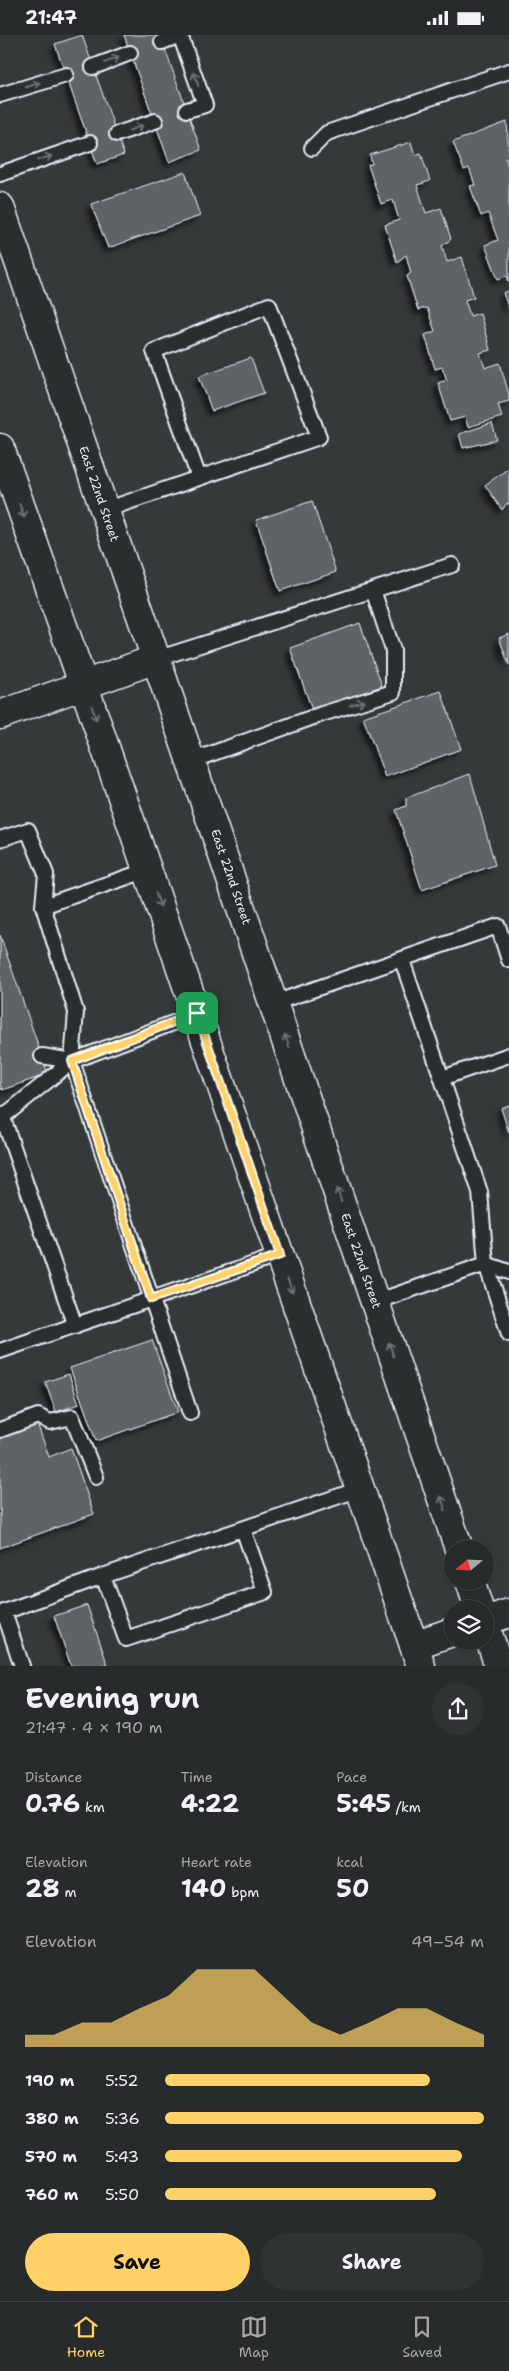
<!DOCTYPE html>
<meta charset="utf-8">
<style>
:root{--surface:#282b2c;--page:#303334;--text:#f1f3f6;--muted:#a5a7a9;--line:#444748;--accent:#ffd166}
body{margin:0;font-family:"Shantell Sans",sans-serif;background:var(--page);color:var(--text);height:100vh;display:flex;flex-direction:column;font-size:19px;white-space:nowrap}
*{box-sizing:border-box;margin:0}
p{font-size:16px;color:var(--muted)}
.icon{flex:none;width:28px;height:28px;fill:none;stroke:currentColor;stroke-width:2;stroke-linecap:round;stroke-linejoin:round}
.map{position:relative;height:1631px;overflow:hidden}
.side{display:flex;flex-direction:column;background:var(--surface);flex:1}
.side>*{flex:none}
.needle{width:32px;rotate:251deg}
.fabs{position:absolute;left:444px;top:1505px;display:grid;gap:10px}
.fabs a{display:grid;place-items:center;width:50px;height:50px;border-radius:50%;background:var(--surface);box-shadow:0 1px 4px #0004,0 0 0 1px var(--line);font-size:25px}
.pin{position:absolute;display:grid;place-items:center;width:42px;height:42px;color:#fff;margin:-21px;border-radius:10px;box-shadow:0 2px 8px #0006}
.round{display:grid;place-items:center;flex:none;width:52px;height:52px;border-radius:26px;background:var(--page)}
.headline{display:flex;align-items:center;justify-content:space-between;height:85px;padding:0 25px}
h1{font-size:28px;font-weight:700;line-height:38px}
.figures{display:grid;grid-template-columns:repeat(3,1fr);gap:8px;height:85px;padding:5px 25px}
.figures div{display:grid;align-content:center}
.figures b{font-size:25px;font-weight:700}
.figures small{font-size:14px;font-weight:400}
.figures p{font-size:14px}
.chart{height:140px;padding:10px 25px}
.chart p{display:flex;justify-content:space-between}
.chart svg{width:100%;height:90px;margin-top:5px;fill:var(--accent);opacity:.7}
.action{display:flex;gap:10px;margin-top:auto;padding:10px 25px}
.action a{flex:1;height:58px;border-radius:30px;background:var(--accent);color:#111;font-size:20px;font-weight:700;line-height:58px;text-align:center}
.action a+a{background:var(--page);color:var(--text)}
ul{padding:0 25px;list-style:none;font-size:16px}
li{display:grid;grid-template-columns:80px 60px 1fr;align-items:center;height:38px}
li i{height:12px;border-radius:6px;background:var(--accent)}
.status{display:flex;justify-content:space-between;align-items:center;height:35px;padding:0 25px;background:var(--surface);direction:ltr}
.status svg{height:14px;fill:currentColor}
.menu{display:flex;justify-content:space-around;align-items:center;height:70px;border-top:1px solid var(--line);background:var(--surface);font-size:14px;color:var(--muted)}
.menu a{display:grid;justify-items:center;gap:2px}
.menu .on{color:var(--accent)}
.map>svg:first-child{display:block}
</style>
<div class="status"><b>21:47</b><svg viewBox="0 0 49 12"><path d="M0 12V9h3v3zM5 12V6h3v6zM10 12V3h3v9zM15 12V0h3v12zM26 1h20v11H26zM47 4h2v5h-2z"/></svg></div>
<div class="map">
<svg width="509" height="1631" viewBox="0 0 509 1631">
<defs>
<filter id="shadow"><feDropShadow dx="-4.5" dy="4.5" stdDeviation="2.5" flood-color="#0009"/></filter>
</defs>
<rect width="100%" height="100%" fill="#35393a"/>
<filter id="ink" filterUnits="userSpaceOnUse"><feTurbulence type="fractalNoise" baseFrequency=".02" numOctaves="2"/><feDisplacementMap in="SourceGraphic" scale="10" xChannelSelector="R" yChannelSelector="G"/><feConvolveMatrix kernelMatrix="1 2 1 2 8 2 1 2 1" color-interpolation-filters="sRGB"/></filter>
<g filter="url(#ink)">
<path fill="#5f6365" stroke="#e8f1f8" filter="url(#shadow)" d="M82 0 124 120 97 129 55 9Z
M124 0H160L201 115 169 127Z
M507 87 509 122 505 123 509 133V246L507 241 498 244 485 210 498 205 488 178 481 181 470 151 475 150 469 133 464 135 453 107Z
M411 107 415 120 421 118 430 146 417 150 426 178 441 173 451 204 442 211 447 227 462 222 474 262 465 265 470 281 480 278 490 315 480 318 485 333 500 328 509 360V366L498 369 502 382 468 392 465 382 450 386 438 348 447 345 442 332 435 334 425 300 435 296 427 273 418 275 407 241 411 238 406 220 397 227 385 190 399 185 393 165 381 169 368 130 372 129 370 120Z
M185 137 200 181 108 213 91 169Z
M509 256V274L503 258Z
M251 323 264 358 212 376 199 341Z
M492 388 497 405 463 413 459 399Z
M509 433V470L507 468 502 475 485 450Z
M312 466 336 537 280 556 256 485Z
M360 588 382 651 312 675 290 613Z
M509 599V630L499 603Z
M441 656 461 714 385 742 363 682Z
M470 739 495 830 422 855 396 775 406 771V763Z
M0 900 48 1039 2 1055 0 1049Z
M509 1070V1098L501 1073Z
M152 1305 178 1377 96 1406 70 1333Z
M69 1339 79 1369 56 1377 45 1347Z
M37 1388 49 1422 71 1413 94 1479 0 1513V1401Z
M87 1570 108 1631H71L54 1581Z"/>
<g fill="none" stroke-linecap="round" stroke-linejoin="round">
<g stroke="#e8f1f8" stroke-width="18">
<path id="service" d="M180 0 205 70 187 75
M162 7 180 0
M93 32 130 18
M0 60 66 40
M117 99 155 86
M312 113 327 98 509 36
M0 139 90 108
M105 475 319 402 269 270 154 316 199 443
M156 624 452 530
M191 726 322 679 393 657V615L373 555
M0 804 28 795 46 839 43 871 76 977 72 1026 190 1378
M43 871 148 835
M274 968 498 891 509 925
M42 1021 72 1026
M442 1043 509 1020
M2 1080 75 1291
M0 1081 9 1077 72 1026 197 979
M486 1229 509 1299
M486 1229 509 1237
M375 1267 486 1229 480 1157 402 925
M0 1316 280 1220
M0 1395 38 1381 50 1387 72 1382 96 1442
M243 1494 265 1557 126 1604 103 1541 360 1454
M22 1631 4 1577 103 1541"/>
</g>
<g stroke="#e8f1f8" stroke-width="31">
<path id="minor" d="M0 680 156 624
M485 1586 509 1578
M414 1610 452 1597"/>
</g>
<g stroke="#e8f1f8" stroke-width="31">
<path id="primary" d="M0 172 156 624 459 1514
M0 413 84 651 421 1631
M470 1546 479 1574
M485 1590 499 1631"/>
</g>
<use href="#service" stroke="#2a2d2e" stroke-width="14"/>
<use href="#minor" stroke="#2a2d2e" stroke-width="28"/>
<use href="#primary" stroke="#2a2d2e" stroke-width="28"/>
</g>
<defs><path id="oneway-shaft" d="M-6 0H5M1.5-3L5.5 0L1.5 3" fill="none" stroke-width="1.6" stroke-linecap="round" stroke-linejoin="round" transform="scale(1.25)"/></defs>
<g stroke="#6c7275">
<use href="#oneway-shaft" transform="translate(112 25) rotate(-20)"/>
<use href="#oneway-shaft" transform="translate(196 44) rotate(-109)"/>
<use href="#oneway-shaft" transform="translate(33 50) rotate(-17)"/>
<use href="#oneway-shaft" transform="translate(136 93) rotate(-19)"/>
<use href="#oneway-shaft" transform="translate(45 123) rotate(-18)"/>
<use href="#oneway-shaft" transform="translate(22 476) rotate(70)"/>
<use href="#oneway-shaft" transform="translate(357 668) rotate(-18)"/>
<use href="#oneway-shaft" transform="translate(94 678) rotate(71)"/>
<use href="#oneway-shaft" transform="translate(158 865) rotate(71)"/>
<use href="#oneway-shaft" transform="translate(287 1006) rotate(-109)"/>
<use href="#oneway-shaft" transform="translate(339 1160) rotate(-109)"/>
<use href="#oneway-shaft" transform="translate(290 1251) rotate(71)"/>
<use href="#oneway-shaft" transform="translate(391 1314) rotate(-109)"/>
<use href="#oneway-shaft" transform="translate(443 1468) rotate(-109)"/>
</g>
</g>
<g fill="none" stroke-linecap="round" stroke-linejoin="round" filter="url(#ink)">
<g stroke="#fff" stroke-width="10">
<path id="route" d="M197 978 280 1220 151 1264 72 1026Z"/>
</g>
<use href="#route" stroke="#ffd166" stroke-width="6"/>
</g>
<g text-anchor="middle" stroke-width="4.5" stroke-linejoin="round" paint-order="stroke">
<g font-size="12" fill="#e8f1f8" stroke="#2a2d2e">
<text transform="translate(99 459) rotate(71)" y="4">East 22nd Street</text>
<text transform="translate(231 842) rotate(71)" y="4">East 22nd Street</text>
<text transform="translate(361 1226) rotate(71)" y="4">East 22nd Street</text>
</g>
</g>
</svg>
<div class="fabs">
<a><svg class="needle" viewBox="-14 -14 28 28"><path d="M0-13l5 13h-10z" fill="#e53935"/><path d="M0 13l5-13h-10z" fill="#a5a7a9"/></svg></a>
<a><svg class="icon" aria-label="layers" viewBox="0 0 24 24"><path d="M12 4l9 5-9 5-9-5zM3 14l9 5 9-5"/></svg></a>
</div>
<div class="pin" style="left:197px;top:978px;background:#1e9e55"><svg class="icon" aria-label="arrive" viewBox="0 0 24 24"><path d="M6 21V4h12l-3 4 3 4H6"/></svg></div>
</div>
<section class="side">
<div class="headline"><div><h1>Evening run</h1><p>21:47 · 4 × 190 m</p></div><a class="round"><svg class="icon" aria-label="share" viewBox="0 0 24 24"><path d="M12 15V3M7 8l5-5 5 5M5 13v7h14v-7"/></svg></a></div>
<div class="figures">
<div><p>Distance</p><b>0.76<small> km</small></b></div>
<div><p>Time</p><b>4:22</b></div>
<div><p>Pace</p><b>5:45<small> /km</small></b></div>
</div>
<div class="figures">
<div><p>Elevation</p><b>28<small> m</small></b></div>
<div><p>Heart rate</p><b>140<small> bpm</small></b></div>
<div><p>kcal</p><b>50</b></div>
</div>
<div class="chart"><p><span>Elevation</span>49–54 m</p>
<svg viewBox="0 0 160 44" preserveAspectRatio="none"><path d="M0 44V38L10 38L20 32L30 32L40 25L50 19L60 6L70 6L80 6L90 19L100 32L110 38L120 32L130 25L140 25L150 32L160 38V44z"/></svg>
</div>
<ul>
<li><b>190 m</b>5:52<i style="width:83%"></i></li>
<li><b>380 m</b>5:36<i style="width:100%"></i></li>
<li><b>570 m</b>5:43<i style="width:93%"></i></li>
<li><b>760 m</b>5:50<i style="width:85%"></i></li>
</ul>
<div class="action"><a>Save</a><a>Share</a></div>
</section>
<nav class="menu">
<a class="on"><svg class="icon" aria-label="home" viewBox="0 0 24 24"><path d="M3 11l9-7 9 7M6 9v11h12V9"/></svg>Home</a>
<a><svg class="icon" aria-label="map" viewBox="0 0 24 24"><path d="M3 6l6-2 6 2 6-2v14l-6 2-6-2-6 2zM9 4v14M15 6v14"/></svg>Map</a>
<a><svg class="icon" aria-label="saved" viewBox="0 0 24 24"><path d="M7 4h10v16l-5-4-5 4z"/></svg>Saved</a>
</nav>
